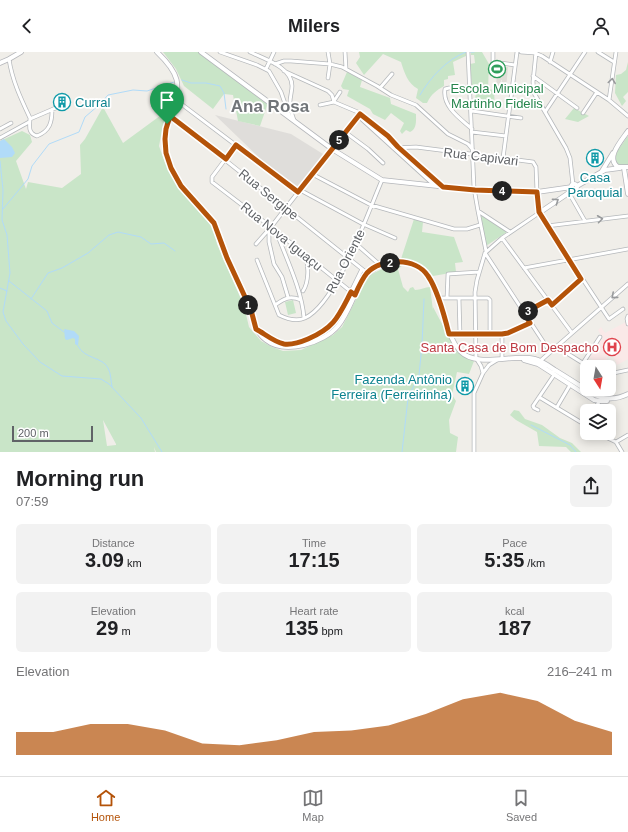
<!DOCTYPE html>
<meta charset="utf-8">
<style>
:root{--surface:#fff;--page:#f2f2f2;--text:#202124;--muted:#757577;--line:#e0e0e0;--accent:#b45309}
body{margin:0;font-family:Arial,sans-serif;background:var(--page);color:var(--text);height:100vh;display:flex;flex-direction:column;font-size:15px;white-space:nowrap}
*{box-sizing:border-box;margin:0}
p{font-size:13px;color:var(--muted)}
.icon{flex:none;width:22px;height:22px;fill:none;stroke:currentColor;stroke-width:2;stroke-linecap:round;stroke-linejoin:round}
.map{position:relative;height:400px;overflow:hidden}
.panel{display:flex;flex-direction:column;background:var(--surface);flex:1}
.panel>*{flex:none}
.needle{width:26px;rotate:169deg}
.controls{position:absolute;left:580px;top:308px;display:grid;gap:8px}
.controls a{display:grid;place-items:center;width:36px;height:36px;border-radius:6px;background:var(--surface);box-shadow:0 2px 10px #0003;font-size:20px}
.scale{position:absolute;left:12px;bottom:10px;width:81px;box-sizing:border-box;padding-left:4px;border:2px solid #606367;border-top:0;font-size:11px;line-height:14px;white-space:nowrap;color:#606367;-webkit-text-stroke:3px #fff;paint-order:stroke}
.pin{position:absolute;display:grid;place-items:center;width:34px;height:34px;color:#fff;margin:-41px -17px;border-radius:50% 50% 50% 0;rotate:-45deg;box-shadow:0 0 4px #0007}
.pin .icon{rotate:45deg}
.km{position:absolute;width:20px;height:20px;margin:-10px;border-radius:50%;background:#222;color:#fff;font-size:11px;line-height:20px;text-align:center}
.round{display:grid;place-items:center;flex:none;width:42px;height:42px;border-radius:6px;background:var(--page)}
.overview{display:flex;align-items:center;justify-content:space-between;height:68px;padding:0 16px}
h1{font-size:22px;font-weight:700;line-height:30px}
.stats{display:grid;grid-template-columns:repeat(3,1fr);gap:6px;height:68px;padding:4px 16px}
.stats div{display:grid;align-content:center;border-radius:6px;background:var(--page);text-align:center}
.stats b{font-size:20px;font-weight:700}
.stats small{font-size:11px;font-weight:400}
.stats p{font-size:11px}
.chart{height:112px;padding:8px 16px}
.chart p{display:flex;justify-content:space-between}
.chart svg{width:100%;height:72px;margin-top:4px;fill:var(--accent);opacity:.7}
header{display:flex;justify-content:space-between;align-items:center;height:52px;padding:0 16px;background:var(--surface);font-size:18px;font-weight:700}
.dock{display:flex;justify-content:space-around;align-items:center;height:56px;border-top:1px solid var(--line);background:var(--surface);font-size:11px;color:var(--muted)}
.dock a{display:grid;justify-items:center;gap:2px}
.dock .active{color:var(--accent)}
.map>svg:first-child{display:block}
</style>
<header><svg class="icon" aria-label="back" viewBox="0 0 24 24"><path d="M15 5l-7 7 7 7"/></svg>Milers<svg class="icon" aria-label="person" viewBox="0 0 24 24"><circle cx="12" cy="8" r="4"/><path d="M4 21q1-7 8-7t8 7"/></svg></header>
<div class="map">
<svg width="628" height="400" viewBox="0 0 628 400">
<rect width="100%" height="100%" fill="#f0eee9"/>
<path fill="#dfddda" d="M215 63 291 82 323 102 319 109 297 137 269 115Z"/>
<path fill="#e0ddd7" d="M505 15H508L506 37H501L502 28H501L500 38 493 37V34H496L497 21H501V24H503Z"/>
<path fill="#fae9e8" d="M626 270 628 274V307L617 313 611 299 607 304V308L603 310 599 307 596 310 589 305 600 288 603 287 598 278 601 275 605 281Z"/>
<path fill="#c9e5c8" fill-rule="evenodd" d="M163 0H199L268 51 260 74 238 69 233 43 224 42 213 57 184 34 176 17Z
M359 0H466V4L453 10 455 23 448 24V27L444 28V34C436 39 432 41 427 51H423L416 46 418 37C408 32 404 20 401 10L383 2 364 23 356 11 360 5Z
M471 0H482L489 12 488 37 494 38 495 58 477 55C472 45 478 44 476 35L472 34 470 12 475 11 474 3H471Z
M628 10V40L623 45 626 49 622 54 615 41 616 23 621 22 626 18Z
M491 13 503 15 502 21 491 19Z
M347 20 362 28 360 35 390 46 391 52 416 62C416 69 417 77 410 80L406 78 402 82 400 79 404 71 391 61 385 68 373 62 370 57 347 44 349 38 343 37 341 34Z
M103 55 123 91 168 58 163 73 159 94 165 111 184 142 204 163 214 178 217 192 244 254 249 275 261 289 272 295 283 299 301 298 333 283 342 275 368 224 386 215 403 213 398 217 403 235 408 240 410 236 413 235 415 238C421 238 425 235 430 235L433 258V255L457 300 474 309 469 322 457 320 452 343 456 349 449 368 450 381 458 385 456 400H156L154 395 155 400H0V89L22 79 30 83 32 90 16 109 26 137 28 130 62 136 81 122 80 93 85 87ZM103 368 116 392V393L107 394Z
M574 56 589 64 578 70 565 67Z
M628 84V113H619L614 108 618 98Z
M481 163 507 180 486 194Z
M414 167 423 170 422 180 454 185 463 210 455 211 456 220 433 224 421 215 401 207Z
M293 248 296 261 288 263 285 250Z
M514 358 519 359 525 367 542 373 560 386 572 391 581 400H571L566 395 539 394 537 380 516 368 510 363Z"/>
<path fill="#b1dbf8" d="M4 87 12 95 15 101 12 105 0 106V89Z
M64 277 74 279 79 284 78 294 75 292V287L73 286 67 288 65 287Z"/>
<g fill="none" stroke-linecap="round" stroke-linejoin="round">
<path stroke="#b1dbf8" stroke-width="1" d="M470 0H474
M182 28 191 31H206L220 34 224 41 226 57
M420 43C430 26 447 7 466 0
M0 109 3 138 2 168 7 183 10 221 3 260 6 269 23 292 40 310 62 324 101 327 109 332 141 366 162 400
M3 157 28 127 32 114 49 92 79 80 85 65 99 53 108 43 133 38 147 39 174 30
M9 229 47 259 52 271 64 280
M0 236 7 239
M31 247 48 221 62 216 88 201 109 183 118 180 141 185 151 192 164 191 175 199
M78 294C84 307 103 305 108 316 111 321 111 330 112 335
M531 373 570 393 576 400
M402 400 408 346 419 323 422 293 424 247"/>
<g stroke="#b5b8bb" stroke-width="4.5">
<path id="street" d="M220 0 257 13 269 19 281 40 290 66
M250 0C264 7 292 15 292 34 292 39 290 45 290 50 290 56 292 63 294 68
M345 0 346 17
M468 0 474 136 478 159
M493 0V10L515 13
M521 0 535 1 542 4 609 48 628 64
M536 0 533 30 534 41 566 96 570 106 573 133
M598 0 614 10
M9 7C12 28 21 47 30 66 30 73 27 81 37 84 50 79 52 70 52 58
M550 10 553 0
M275 12 284 9H291L330 12 342 15 377 34 391 43 416 53 448 82 468 92 473 98
M266 17 274 0
M284 19 328 39 332 43 334 50 360 61 366 65 442 134
M533 24 577 56
M328 26 330 12 328 0
M470 35 449 36 445 37C442 55 461 67 472 77
M380 36 392 22
M176 48 298 140
M609 48 616 0
M334 49 340 40
M320 53 334 50
M472 59 521 66
M545 60 585 0
M583 61 597 40
M357 63 434 133
M170 64 367 221
M30 67 58 55
M0 77 11 71
M345 80 368 97 383 111
M472 80 506 84
M0 86 29 70
M236 93 212 125V130L271 175 355 243
M393 96 416 95 533 110 536 115 537 140
M503 106 517 0
M312 122 371 153 454 177H467L480 173
M300 138 363 172 395 186
M569 141 585 169
M547 174 628 164
M269 177V190L274 212 282 225 288 245
M276 179C286 206 302 238 304 266
M502 186 572 281
M355 191 380 213
M256 192 271 175 360 61
M486 199 478 159 510 180
M485 201 550 300
M257 208 275 253
M524 216 628 197
M303 239C309 230 309 213 305 202
M438 246H488L490 248V282
M447 246 448 222 479 220
M459 246 460 282
M301 248C289 243 284 247 275 253L279 263C287 267 296 270 305 266 337 251 368 160 382 128
M552 253 581 227
M524 261 548 248
M628 264 627 267 628 272
M258 278 276 289 284 292 299 291 319 283 329 276 338 266 362 217
M449 282H505L530 271
M565 300 589 315
M502 307V282
M539 310 628 232
M583 311 600 285
M483 321 481 314 476 306 475 240 477 228 485 201 502 186 539 161 609 267 623 257
M609 322 628 318
M539 345 587 374
M557 355 570 333
M538 358 534 356 533 354 554 323
M593 359 601 347
M597 381 616 390
M616 390 628 383
M616 390 622 400
M474 400V341L483 321 489 313 497 308"/>
</g>
<g stroke="#b5b7bb" stroke-width="5.5">
<path id="secondary" d="M157 0C179 21 182 32 172 61 168 71 165 79 165 90 167 118 180 133 198 153 204 159 211 165 215 174 220 184 223 195 227 206 234 224 244 240 251 258 255 269 255 280 266 288 285 303 324 291 338 274 356 252 356 217 389 211 418 206 427 219 437 243 440 252 443 260 446 269 449 280 452 290 460 299 478 317 513 301 535 307 542 309 549 314 555 318 568 326 581 334 594 343 606 348 616 348 628 342
M201 0 332 97 382 128 475 138 517 140H537L572 135
M0 11 9 7 21 0
M628 79C622 88 605 106 618 115H628
M624 116 628 142
M602 119 613 101
M571 135a3 3 0 1 1 6 0a3 3 0 1 1-6 0Z
M577 134 605 118 620 116
M537 140 539 161 573 138
M524 308 538 312 594 348 600 349H607"/>
</g>
<use href="#street" stroke="#fff" stroke-width="3"/>
<use href="#secondary" stroke="#fff" stroke-width="4"/>
</g>
<defs><path id="oneway-chevron" d="M-2-3.5L2.5 0L-2 3.5" fill="none" stroke-width="1.6" stroke-linecap="round" stroke-linejoin="round"/></defs>
<g stroke="#989a9c">
<use href="#oneway-chevron" transform="translate(612 29) rotate(-82)"/>
<use href="#oneway-chevron" transform="translate(556 149) rotate(-34)"/>
<use href="#oneway-chevron" transform="translate(600 167) rotate(-7)"/>
<use href="#oneway-chevron" transform="translate(614 244) rotate(139)"/>
</g>
<g fill="none" stroke-linecap="round" stroke-linejoin="round">
<g stroke="#fff" stroke-width="8">
<path id="route" d="M360 62 388 84 398 95 443 135 475 138 537 140 539 160 581 227 552 253 548 248 524 261 530 271 508 281 502 282H449C445 266 437 237 428 224 416 205 381 206 367 221 362 227 358 236 355 243L351 240C338 265 335 275 308 287 301 290 292 293 284 292 274 290 265 282 256 277L251 258 227 206 214 171 181 134 171 116 166 101 165 87 166 77 170 64 226 107 236 93 298 140Z"/>
</g>
<use href="#route" stroke="#b45309" stroke-width="5"/>
</g>
<defs>
<g id="stadium-ring" transform="scale(0.9)"><circle r="9.5" fill="#fff" stroke="#2e9e5b" stroke-width="1.5"/><path d="M0-5a6.5 5 0 1 0 0 10a6.5 5 0 1 0 0-10ZM-3.5-1.8h7v3.6h-7Z" fill="#2e9e5b"/></g>
<g id="building-ring" transform="scale(0.9)"><circle r="9.5" fill="#fff" stroke="#0f9aa8" stroke-width="1.5"/><path d="M-4-6H4V6H1V3H-1V6H-4ZM-2.5-4.3h1.7v1.8h-1.7ZM.8-4.3h1.7v1.8H.8ZM-2.5-1h1.7V.8h-1.7ZM.8-1h1.7V.8H.8Z" fill="#0f9aa8"/></g>
<g id="hospital-ring" transform="scale(0.9)"><circle r="9.5" fill="#fff" stroke="#e0444e" stroke-width="1.5"/><path d="M-5-5h3v3.5h4V-5h3V5h-3V1.5h-4V5h-3Z" fill="#e0444e"/></g>
</defs>
<g fill-rule="evenodd">
<use href="#stadium-ring" x="497" y="17"/>
<use href="#building-ring" x="62" y="50"/>
<use href="#building-ring" x="595" y="106"/>
<use href="#hospital-ring" x="612" y="295"/>
<use href="#building-ring" x="465" y="334"/>
</g>
<g text-anchor="middle" stroke-width="3.5" stroke-linejoin="round" paint-order="stroke">
<g font-size="13" fill="#27864d" stroke="#fff">
<text x="497" y="41">Escola Minicipal<tspan x="497" dy="15">Martinho Fidelis</tspan></text>
</g>
<g font-size="13" fill="#0d838f" stroke="#fff" text-anchor="start">
<text x="75" y="55">Curral</text>
<text x="595" y="130" text-anchor="middle">Casa<tspan x="595" dy="15">Paroquial</tspan></text>
<text x="452" y="332" text-anchor="end">Fazenda Antônio<tspan x="452" dy="15">Ferreira (Ferreirinha)</tspan></text>
</g>
<g font-size="13" fill="#606367" stroke="#fff">
<text transform="translate(481 104) rotate(7)" y="5">Rua Capivari</text>
<text transform="translate(269 142) rotate(39)" y="5">Rua Sergipe</text>
<text transform="translate(282 184) rotate(39)" y="5">Rua Nova Iguaçu</text>
<text transform="translate(345 209) rotate(-63)" y="5">Rua Oriente</text>
</g>
<g font-size="13" fill="#be3a42" stroke="#fff" text-anchor="end">
<text x="599" y="300">Santa Casa de Bom Despacho</text>
</g>
<g font-size="17" font-weight="bold" fill="#717579" stroke="#fff">
<text x="270" y="60">Ana Rosa</text>
</g>
</g>
</svg>
<div class="controls">
<a><svg class="needle" viewBox="-14 -14 28 28"><path d="M0-13l5 13h-10z" fill="#e53935"/><path d="M0 13l5-13h-10z" fill="#757577"/></svg></a>
<a><svg class="icon" aria-label="layers" viewBox="0 0 24 24"><path d="M12 4l9 5-9 5-9-5zM3 14l9 5 9-5"/></svg></a>
</div>
<div class="scale">200 m</div>
<div class="pin" style="left:167px;top:72px;background:#1e9e55"><svg class="icon" aria-label="arrive" viewBox="0 0 24 24"><path d="M6 21V4h12l-3 4 3 4H6"/></svg></div>
<b class="km" style="left:248px;top:253px">1</b>
<b class="km" style="left:390px;top:211px">2</b>
<b class="km" style="left:528px;top:259px">3</b>
<b class="km" style="left:502px;top:139px">4</b>
<b class="km" style="left:339px;top:88px">5</b>
</div>
<section class="panel">
<div class="overview"><div><h1>Morning run</h1><p>07:59</p></div><a class="round"><svg class="icon" aria-label="share" viewBox="0 0 24 24"><path d="M12 15V3M7 8l5-5 5 5M5 13v7h14v-7"/></svg></a></div>
<div class="stats">
<div><p>Distance</p><b>3.09<small> km</small></b></div>
<div><p>Time</p><b>17:15</b></div>
<div><p>Pace</p><b>5:35<small> /km</small></b></div>
</div>
<div class="stats">
<div><p>Elevation</p><b>29<small> m</small></b></div>
<div><p>Heart rate</p><b>135<small> bpm</small></b></div>
<div><p>kcal</p><b>187</b></div>
</div>
<div class="chart"><p><span>Elevation</span>216–241 m</p>
<svg viewBox="0 0 160 44" preserveAspectRatio="none"><path d="M0 44V30L10 30L20 25L30 25L40 29L50 37L60 38L70 35L80 30L90 29L100 26L110 19L120 10L130 6L140 11L150 23L160 30V44z"/></svg>
</div>
</section>
<nav class="dock">
<a class="active"><svg class="icon" aria-label="home" viewBox="0 0 24 24"><path d="M3 11l9-7 9 7M6 9v11h12V9"/></svg>Home</a>
<a><svg class="icon" aria-label="map" viewBox="0 0 24 24"><path d="M3 6l6-2 6 2 6-2v14l-6 2-6-2-6 2zM9 4v14M15 6v14"/></svg>Map</a>
<a><svg class="icon" aria-label="saved" viewBox="0 0 24 24"><path d="M7 4h10v16l-5-4-5 4z"/></svg>Saved</a>
</nav>
